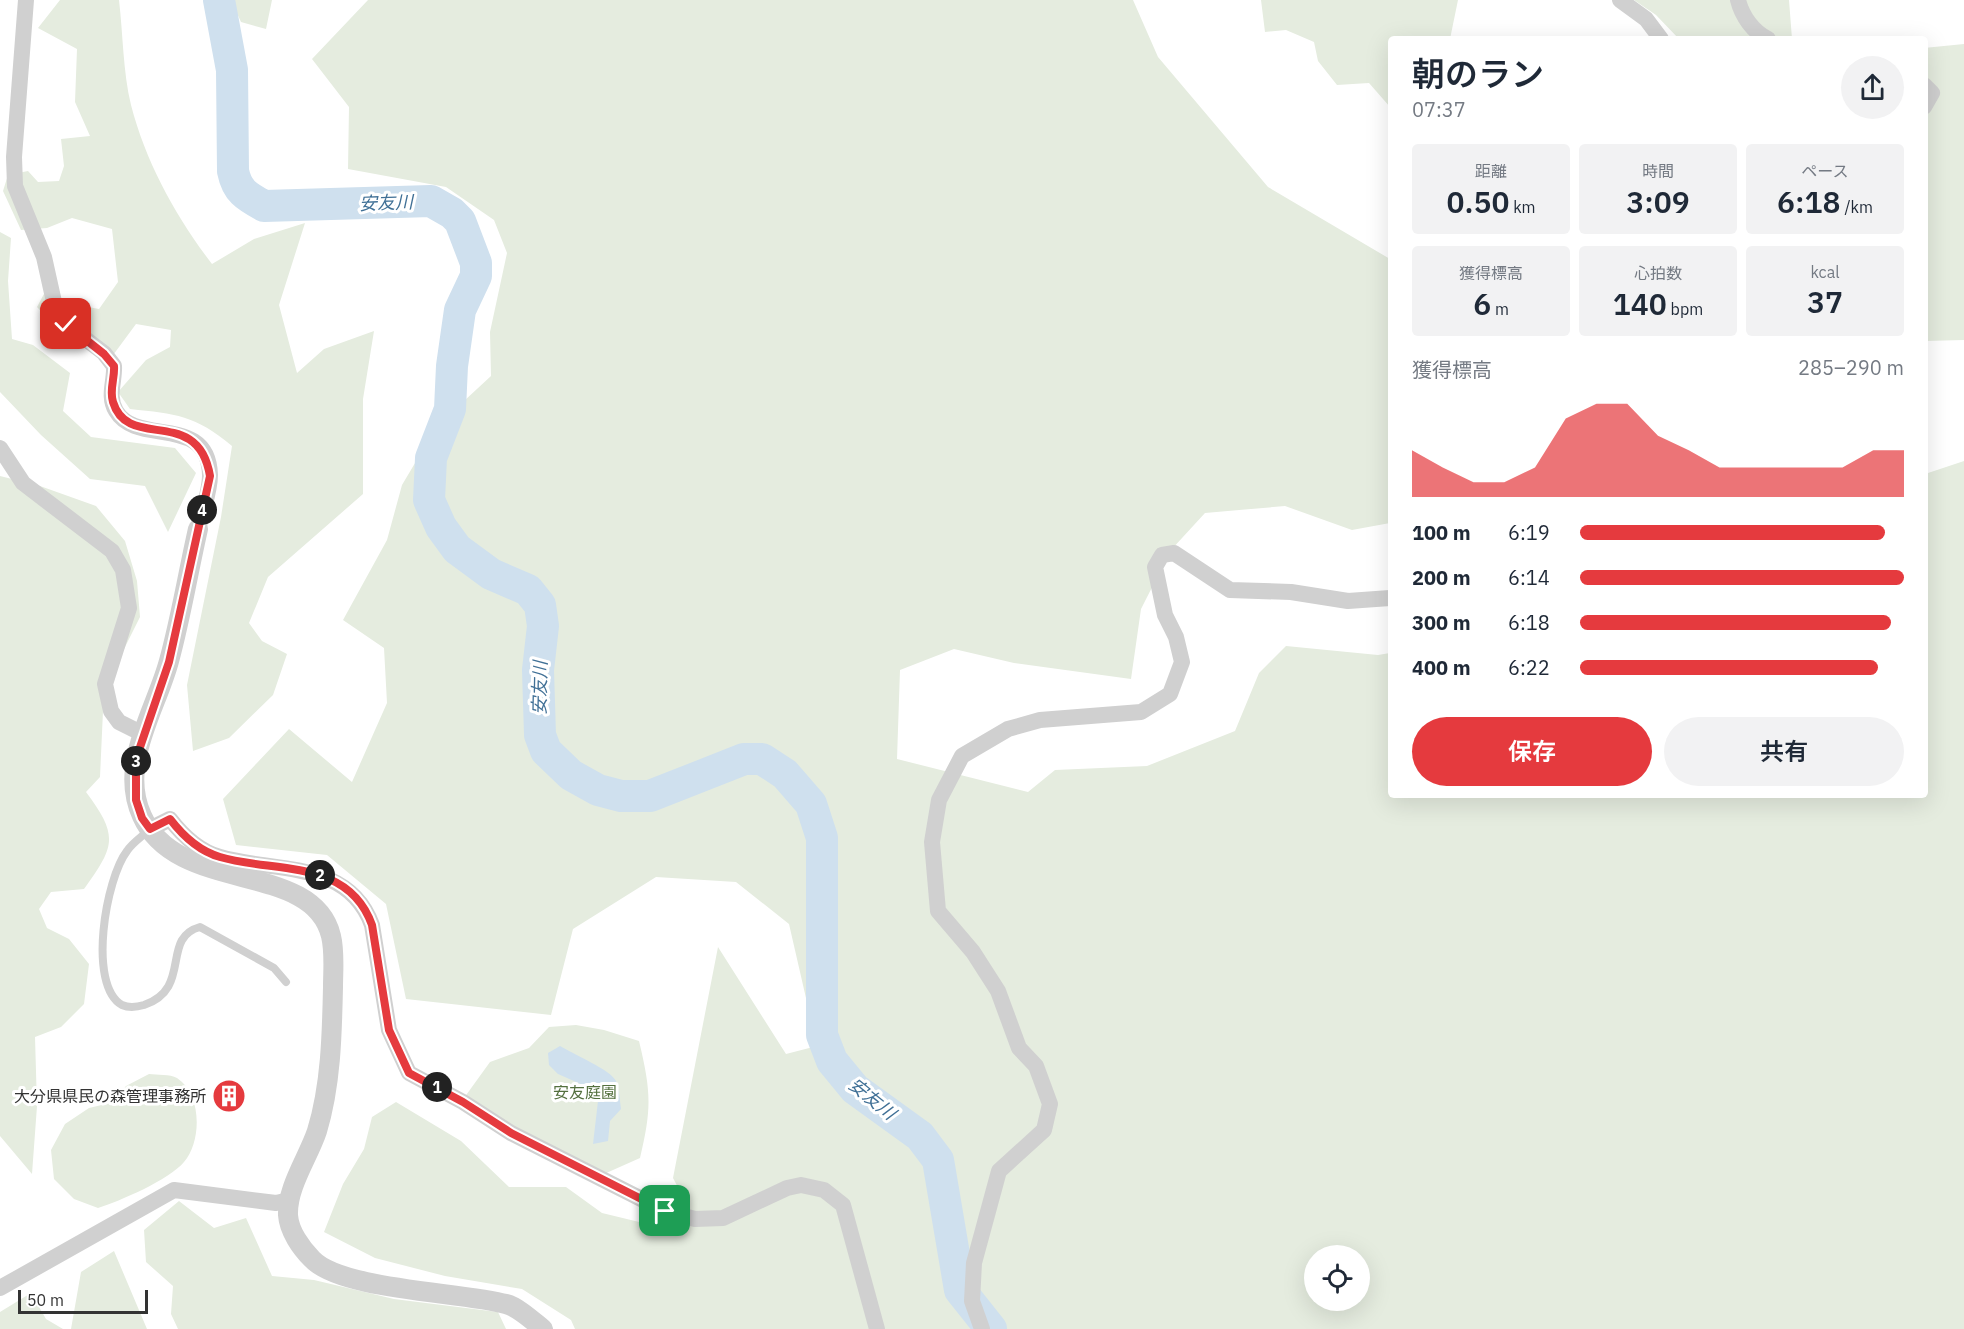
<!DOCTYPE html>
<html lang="ja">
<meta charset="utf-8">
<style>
:root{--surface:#fff;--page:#f2f2f3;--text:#1f2937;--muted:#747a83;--accent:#e53a3e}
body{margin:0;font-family:"IBM Plex Sans","Noto Sans JP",sans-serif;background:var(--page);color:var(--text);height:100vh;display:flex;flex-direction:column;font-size:22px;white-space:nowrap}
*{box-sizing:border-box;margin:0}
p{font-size:20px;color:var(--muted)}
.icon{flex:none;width:33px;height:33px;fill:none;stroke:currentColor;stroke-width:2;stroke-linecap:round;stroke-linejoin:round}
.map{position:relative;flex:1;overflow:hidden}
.panel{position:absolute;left:1388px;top:36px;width:540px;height:762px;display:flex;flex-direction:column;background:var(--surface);border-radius:6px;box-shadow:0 6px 24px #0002}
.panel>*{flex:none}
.controls{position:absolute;left:1304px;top:1245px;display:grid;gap:12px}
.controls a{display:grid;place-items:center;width:66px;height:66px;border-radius:50%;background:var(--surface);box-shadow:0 6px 24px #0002;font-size:30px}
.scale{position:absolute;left:18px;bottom:15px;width:130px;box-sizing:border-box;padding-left:6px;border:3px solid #333;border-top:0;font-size:16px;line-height:21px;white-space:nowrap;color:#333;-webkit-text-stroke:4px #fff;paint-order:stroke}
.pin{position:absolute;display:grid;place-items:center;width:51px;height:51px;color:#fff;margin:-26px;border-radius:12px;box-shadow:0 3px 9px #0006}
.km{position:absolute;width:30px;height:30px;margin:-15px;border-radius:50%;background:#222;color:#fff;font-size:16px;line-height:30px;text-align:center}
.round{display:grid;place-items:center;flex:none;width:63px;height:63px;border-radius:32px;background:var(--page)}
.headline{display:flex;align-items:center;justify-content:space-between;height:102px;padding:0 24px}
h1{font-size:33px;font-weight:600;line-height:45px}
.stats{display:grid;grid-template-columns:repeat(3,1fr);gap:9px;height:102px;padding:6px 24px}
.stats div{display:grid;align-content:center;border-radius:6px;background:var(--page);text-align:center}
.stats b{font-size:30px;font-weight:600}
.stats small{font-size:16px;font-weight:400}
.stats p{font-size:16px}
.chart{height:168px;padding:12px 24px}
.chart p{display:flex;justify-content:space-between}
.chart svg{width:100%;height:108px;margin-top:6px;fill:var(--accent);opacity:.7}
.button{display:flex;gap:12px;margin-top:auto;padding:12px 24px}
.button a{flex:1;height:69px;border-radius:36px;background:var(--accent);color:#fff;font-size:24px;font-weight:600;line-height:69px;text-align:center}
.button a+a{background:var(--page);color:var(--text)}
ul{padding:0 24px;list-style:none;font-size:20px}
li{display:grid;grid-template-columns:96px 72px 1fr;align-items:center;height:45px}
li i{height:15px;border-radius:8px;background:var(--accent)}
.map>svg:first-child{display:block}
</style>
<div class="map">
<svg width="1964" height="1329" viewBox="0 0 1964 1329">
<rect width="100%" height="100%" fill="#fff"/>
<path fill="#e5ecdf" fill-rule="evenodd" d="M60 0H119C123 34 123 72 131 105 146 163 176 217 212 264L254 239 305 223 279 305 297 373 324 349 374 331 363 399V494L268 577 249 623 262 641 287 654 273 695 229 738 193 751 187 685 221 517 232 446C195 415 176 414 130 409L118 392 146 360 170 347 171 330 136 324 105 366 90 341 55 326 37 307 46 290 72 304 99 309 118 282 112 229 72 218 47 228 21 230 3 191 8 175 28 171 38 182 59 181 64 166 61 139 90 136 75 102 77 49 38 28Z
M231 0H272L266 29 241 22Z
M368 0H1133L1158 57 1268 187 1390 259V523L1352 530 1285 506 1205 513 1171 550 1141 609 1131 679 1014 663 954 649 900 670 897 759 1028 792 1055 770 1147 766 1235 731 1259 673 1286 646 1378 655 1390 653V795H1924L1925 474 1964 461V1329H575L571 1320 522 1289 445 1276 375 1258 324 1232 343 1184 364 1149 372 1117 396 1102 461 1141 509 1187H566L602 1213 664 1228 691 1212 673 1178 718 947 786 1054 817 1046 789 924 736 882 656 877 573 929 551 1015 406 999 386 904 327 855 236 845 223 799 289 729 352 782 387 703 384 648 343 620 387 540 402 485 437 426 491 376 490 332 507 253 494 220 446 187 348 169 349 107 312 59ZM1314 1256H1359V1300H1314Z
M1261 0H1458L1450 39H1390V107L1369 83 1337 85 1318 61 1314 42 1286 30 1265 32Z
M1634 0H1789L1792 39H1679L1656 15Z
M1964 44V340L1925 341 1924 48Z
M0 232 11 238 8 281 12 339 33 345 70 373 63 411 91 437 175 448 196 473 168 532 145 486 90 479 41 435 0 392Z
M0 476 40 486 96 506 125 541 137 581 140 617 104 689 100 777 86 792C119 836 115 846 84 889L51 892 39 909 47 928 69 939 89 964 84 1004 61 1027 35 1037 37 1106 32 1174 0 1136Z
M576 1025 604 1030 639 1041C651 1091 652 1108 640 1158L604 1174 506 1124 464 1098 490 1062 529 1048 549 1027Z
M149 1074C157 1075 170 1074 177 1078 202 1094 202 1141 184 1162 169 1180 120 1201 98 1208L74 1199 54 1179 51 1150 65 1124 89 1108 110 1103 126 1086Z
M179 1201 214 1228 246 1218 272 1276 314 1280 394 1299 498 1312 506 1329H178L171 1314 173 1286 146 1262 144 1230Z
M114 1251 147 1329H71L81 1272Z
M31 1293 46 1319 63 1329H0V1312Z"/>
<path fill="#cfe0ee" d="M560 1046C573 1054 611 1070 616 1081 619 1089 620 1101 621 1109L610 1121 608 1141 593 1144 598 1101 592 1089 558 1074 549 1065 548 1053Z"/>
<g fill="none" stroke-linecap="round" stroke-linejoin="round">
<path stroke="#cfe0ee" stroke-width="32" d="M219 0 232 70 233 171C237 191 246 196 264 206L431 201 452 213 460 221 476 263V276L460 310 452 366 450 409 431 458 429 500 441 527 457 549 491 574 528 590 540 605 543 626 538 670 540 735 546 751 571 775 598 790 621 796H650L744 759H762L785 774 811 804 822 838V1035L832 1061 855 1089 920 1136 938 1160 960 1290 991 1329"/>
<path stroke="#d0d0d0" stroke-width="8" d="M150 829C143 836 132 843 127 851 106 878 87 985 122 1005 129 1008 137 1007 144 1005 193 988 160 938 200 927L274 968 286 982"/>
<path stroke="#d0d0d0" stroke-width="16" d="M26 0 14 157 15 186 44 257 56 311 66 324 104 353 114 366C115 381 107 396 116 411 137 447 208 413 210 475 210 492 202 513 198 529
M1620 0 1646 19 1661 39
M1738 0C1742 16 1753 32 1768 39
M1924 85 1932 93 1924 107
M0 448 23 483 112 551 123 570 129 608 105 684 111 711 119 722 143 734
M150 829 170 819C183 836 199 851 220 857 274 873 348 859 372 925L389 1030 409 1073 463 1102 511 1133 665 1211 695 1219 723 1218 787 1188 801 1185 824 1190 843 1205 877 1329
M0 1288 174 1190 276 1203 289 1200
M982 1329 972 1301 974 1263 999 1171 1044 1130 1050 1104 1036 1066 1019 1048 998 991 973 952 938 911 932 842 939 800 962 756 1008 729 1040 720 1141 712 1170 694 1182 662 1176 637 1165 615 1155 567 1162 555 1174 553 1230 590 1291 592 1348 601 1390 598"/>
<path stroke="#d0d0d0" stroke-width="20" d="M198 529C188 573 181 617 169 661 156 710 118 764 142 816 177 895 313 860 331 936 335 952 333 971 333 987 332 1034 331 1085 317 1131 308 1158 287 1187 288 1215 289 1231 301 1248 312 1259 341 1290 462 1292 506 1304 518 1307 533 1321 543 1329"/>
</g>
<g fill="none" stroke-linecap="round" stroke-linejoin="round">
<g stroke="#fff" stroke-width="12">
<path id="route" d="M66 324 104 354 114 366C115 378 109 390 113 402 128 452 198 404 210 476L169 662 136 759V800L142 818 150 829 170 819C183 836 199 851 220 857 274 873 348 858 372 925L389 1030 409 1073 463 1102 511 1133 665 1211"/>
</g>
<use href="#route" stroke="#e53a3e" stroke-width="8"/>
</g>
<defs>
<g id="building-disc" transform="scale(1.725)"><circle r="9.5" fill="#e53a3e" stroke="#fff"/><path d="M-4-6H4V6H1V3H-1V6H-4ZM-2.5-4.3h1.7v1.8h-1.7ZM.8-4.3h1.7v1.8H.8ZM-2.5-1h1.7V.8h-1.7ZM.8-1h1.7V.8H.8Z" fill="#fff"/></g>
</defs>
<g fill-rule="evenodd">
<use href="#building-disc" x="229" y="1096"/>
</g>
<g text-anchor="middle" stroke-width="6" stroke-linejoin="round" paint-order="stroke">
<g font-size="16" fill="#54703f" stroke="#fff">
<text x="585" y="1098">安友庭園</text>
</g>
<g font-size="16" fill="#333" stroke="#fff" text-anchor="end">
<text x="206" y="1102">大分県県民の森管理事務所</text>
</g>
<g font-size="18" font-style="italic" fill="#407096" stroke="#fff">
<text transform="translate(386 203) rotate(-2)" y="6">安友川</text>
<text transform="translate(540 688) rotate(-89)" y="6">安友川</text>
<text transform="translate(872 1099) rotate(39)" y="6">安友川</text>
</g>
</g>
</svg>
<div class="controls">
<a><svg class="icon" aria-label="locate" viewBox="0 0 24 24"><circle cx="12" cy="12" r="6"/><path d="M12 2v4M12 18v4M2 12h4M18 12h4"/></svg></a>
</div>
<div class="scale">50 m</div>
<div class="pin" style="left:665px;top:1211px;background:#1e9e55"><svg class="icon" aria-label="arrive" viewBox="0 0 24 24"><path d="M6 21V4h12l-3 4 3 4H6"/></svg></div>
<div class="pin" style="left:66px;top:324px;background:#d93025"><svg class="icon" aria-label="check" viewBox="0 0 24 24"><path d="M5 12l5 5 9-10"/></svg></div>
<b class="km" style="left:437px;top:1087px">1</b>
<b class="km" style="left:320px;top:875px">2</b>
<b class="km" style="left:136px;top:761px">3</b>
<b class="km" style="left:202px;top:510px">4</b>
<section class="panel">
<div class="headline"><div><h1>朝のラン</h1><p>07:37</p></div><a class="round"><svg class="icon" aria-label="share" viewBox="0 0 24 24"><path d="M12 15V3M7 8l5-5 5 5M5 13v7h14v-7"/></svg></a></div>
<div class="stats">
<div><p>距離</p><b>0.50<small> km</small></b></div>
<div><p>時間</p><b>3:09</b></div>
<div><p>ペース</p><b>6:18<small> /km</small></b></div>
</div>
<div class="stats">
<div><p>獲得標高</p><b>6<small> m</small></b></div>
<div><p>心拍数</p><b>140<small> bpm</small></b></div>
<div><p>kcal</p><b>37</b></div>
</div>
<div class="chart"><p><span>獲得標高</span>285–290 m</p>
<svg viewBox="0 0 160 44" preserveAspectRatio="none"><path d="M0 44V25L10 32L20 38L30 38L40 32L50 12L60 6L70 6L80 19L90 25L100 32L110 32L120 32L130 32L140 32L150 25L160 25V44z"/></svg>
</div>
<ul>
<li><b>100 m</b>6:19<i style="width:94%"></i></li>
<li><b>200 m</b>6:14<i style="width:100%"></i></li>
<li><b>300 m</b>6:18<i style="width:96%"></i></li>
<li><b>400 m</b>6:22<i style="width:92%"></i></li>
</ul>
<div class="button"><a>保存</a><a>共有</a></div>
</section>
</div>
